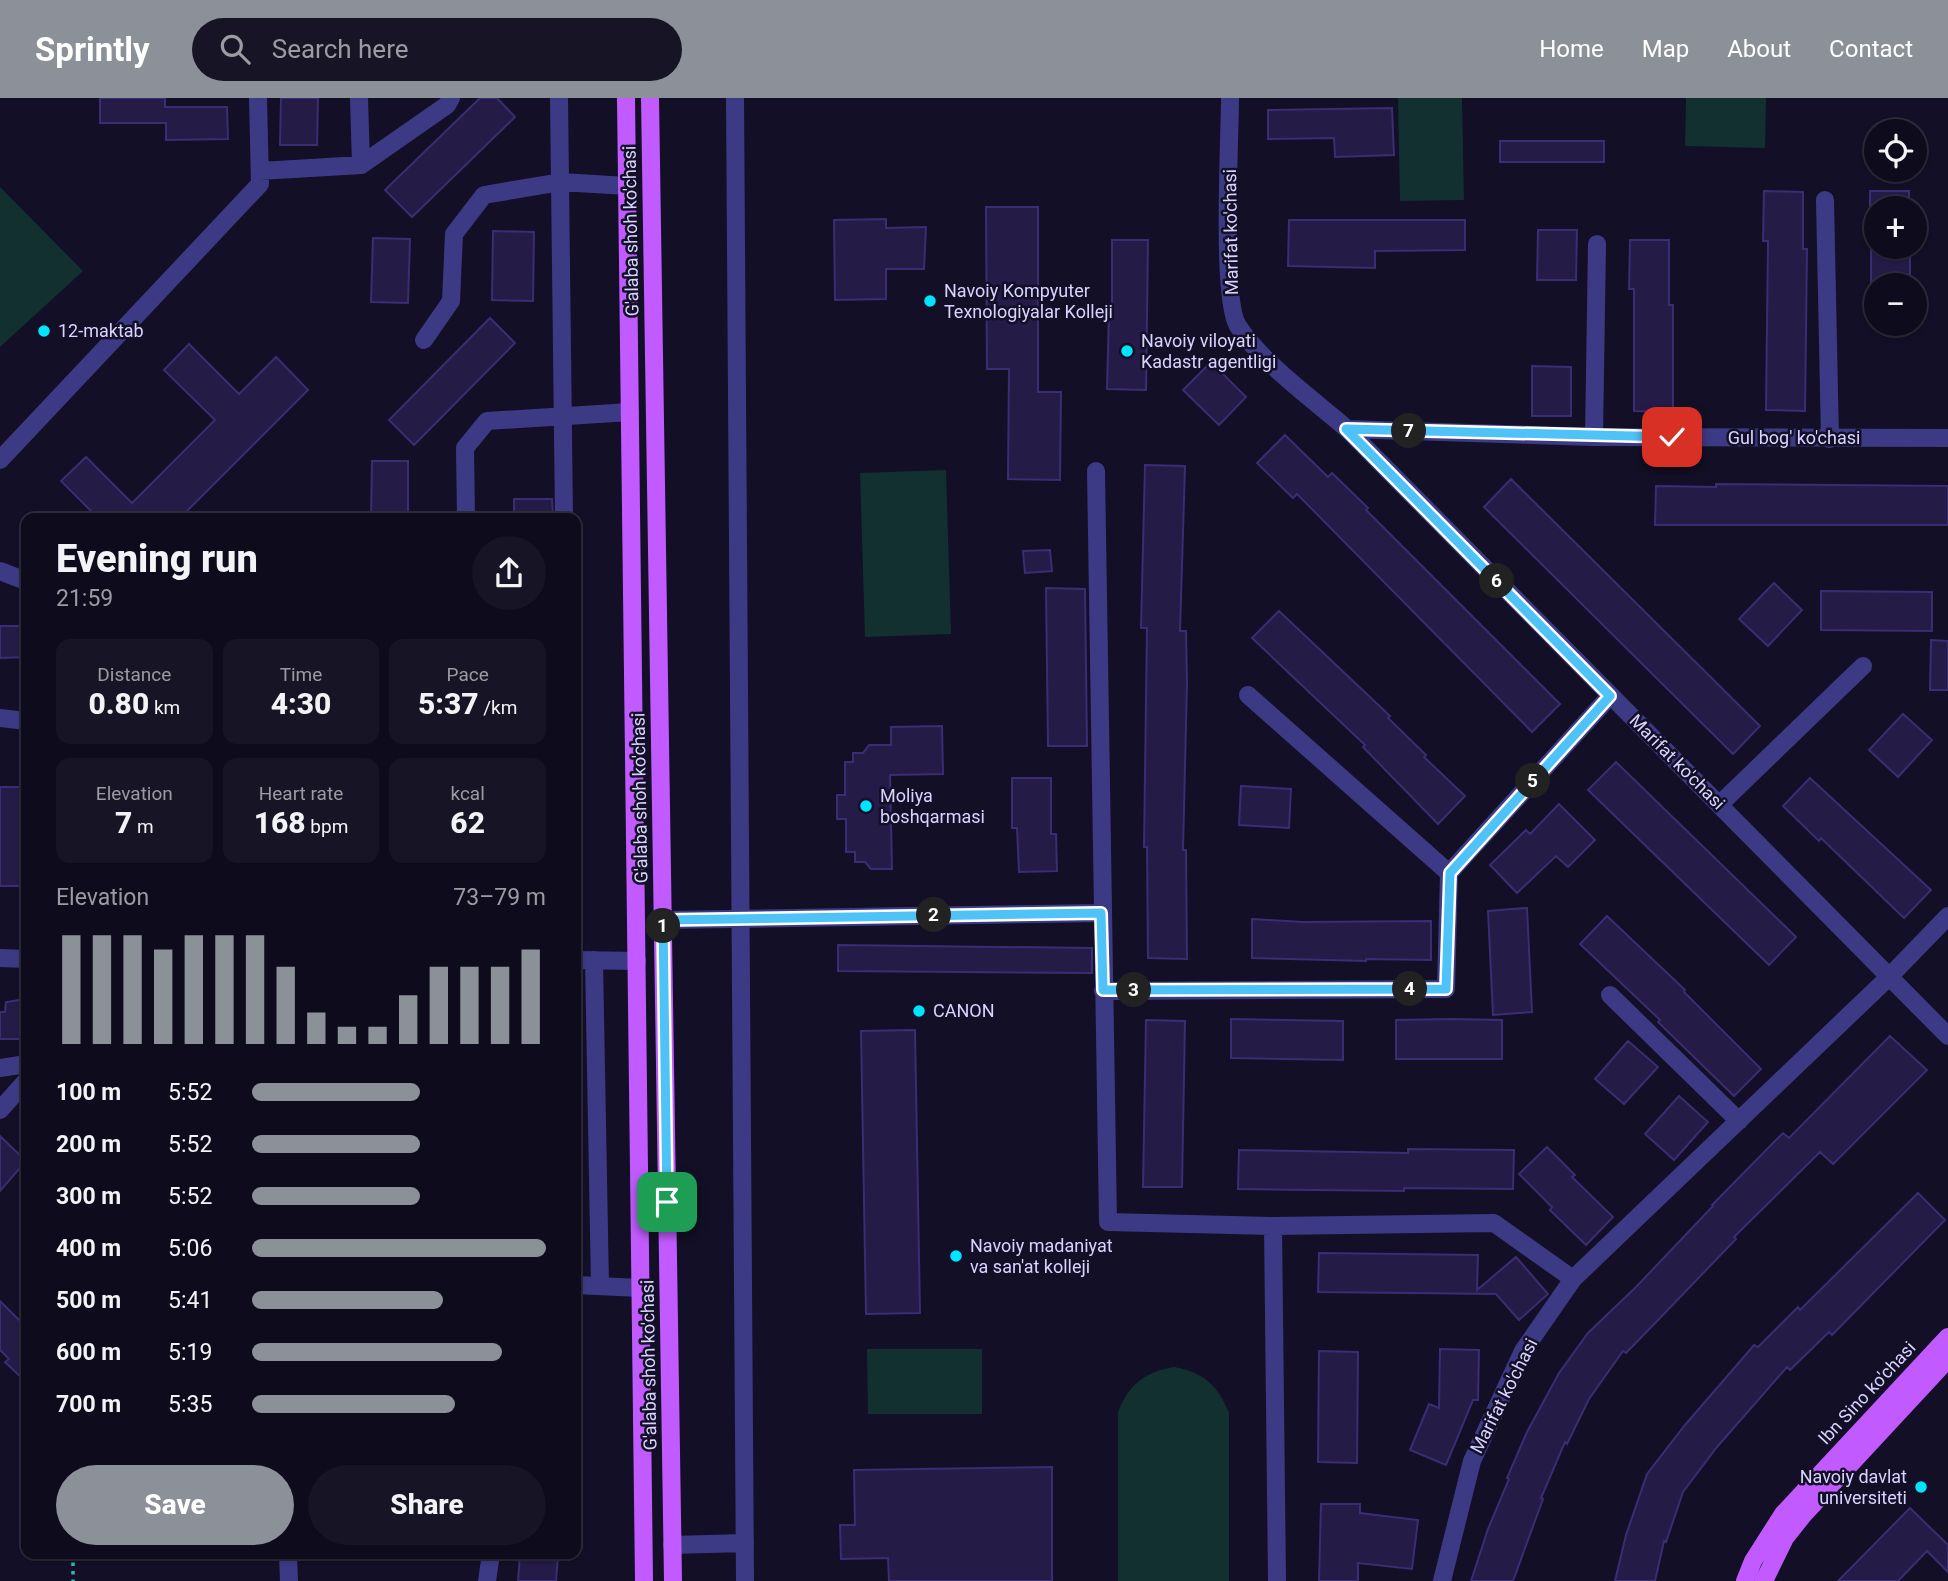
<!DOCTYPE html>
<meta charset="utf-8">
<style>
:root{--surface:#0e0b1c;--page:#171425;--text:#f1f3f6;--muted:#9b9ba3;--line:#2e2b3b;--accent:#8c9099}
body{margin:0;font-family:Roboto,sans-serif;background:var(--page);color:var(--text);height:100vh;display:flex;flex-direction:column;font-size:26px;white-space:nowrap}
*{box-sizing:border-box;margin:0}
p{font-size:23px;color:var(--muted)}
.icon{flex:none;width:38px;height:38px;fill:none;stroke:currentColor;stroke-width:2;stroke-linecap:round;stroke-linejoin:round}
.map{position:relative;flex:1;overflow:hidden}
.side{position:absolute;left:21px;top:415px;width:560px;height:1046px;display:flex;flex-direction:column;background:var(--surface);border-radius:14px;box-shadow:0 2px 5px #0004,0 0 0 2px var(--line)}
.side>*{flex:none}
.controls{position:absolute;left:1864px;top:21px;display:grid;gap:14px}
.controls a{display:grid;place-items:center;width:63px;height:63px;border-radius:50%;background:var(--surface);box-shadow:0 2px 5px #0004,0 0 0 2px var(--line);font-size:35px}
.pin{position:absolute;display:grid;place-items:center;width:60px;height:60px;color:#fff;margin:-30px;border-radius:14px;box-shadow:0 4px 10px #0006}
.km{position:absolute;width:35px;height:35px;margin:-18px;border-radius:50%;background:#222;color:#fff;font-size:19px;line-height:35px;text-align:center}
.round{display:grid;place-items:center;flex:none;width:74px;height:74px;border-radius:37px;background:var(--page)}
.head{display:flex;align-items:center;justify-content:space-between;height:119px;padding:0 35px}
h1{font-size:38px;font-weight:800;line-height:52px}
.metrics{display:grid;grid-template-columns:repeat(3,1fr);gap:10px;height:119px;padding:7px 35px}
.metrics div{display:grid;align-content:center;border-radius:14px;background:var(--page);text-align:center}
.metrics b{font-size:30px;font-weight:800}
.metrics small{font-size:19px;font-weight:400}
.metrics p{font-size:19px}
.chart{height:196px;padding:14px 35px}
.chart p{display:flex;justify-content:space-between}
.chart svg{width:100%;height:126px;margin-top:7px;stroke:var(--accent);stroke-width:6}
.cta{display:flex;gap:14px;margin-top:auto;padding:14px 35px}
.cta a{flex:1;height:80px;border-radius:42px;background:var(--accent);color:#fff;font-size:28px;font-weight:800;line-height:80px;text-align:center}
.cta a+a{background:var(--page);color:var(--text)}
ul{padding:0 35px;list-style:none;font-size:23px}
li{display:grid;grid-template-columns:112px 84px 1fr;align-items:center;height:52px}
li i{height:18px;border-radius:9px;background:var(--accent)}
header{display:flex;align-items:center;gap:42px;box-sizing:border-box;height:98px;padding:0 35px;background:var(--accent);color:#fff}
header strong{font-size:33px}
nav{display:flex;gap:38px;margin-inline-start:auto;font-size:24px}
.search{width:490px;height:63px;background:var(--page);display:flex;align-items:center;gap:18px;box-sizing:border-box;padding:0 24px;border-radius:38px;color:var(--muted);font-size:26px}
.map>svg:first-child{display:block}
</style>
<header>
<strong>Sprintly</strong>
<div class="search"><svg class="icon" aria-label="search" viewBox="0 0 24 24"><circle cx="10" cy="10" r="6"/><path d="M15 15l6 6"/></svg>Search here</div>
<nav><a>Home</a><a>Map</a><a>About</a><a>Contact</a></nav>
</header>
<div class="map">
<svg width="1948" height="1483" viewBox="0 0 1948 1483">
<rect width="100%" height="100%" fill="#130f26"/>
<path fill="#12302f" d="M1398 0H1462L1464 102 1400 103Z
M1686 0H1766L1765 50 1685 48Z
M0 89 83 173 0 249Z
M946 372 951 536 865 539 860 375Z
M867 1251H982V1316H868Z
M1174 1269C1203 1274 1218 1287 1229 1315V1483H1118V1314C1129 1286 1145 1274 1174 1269Z"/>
<path fill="#241b47" stroke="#3b2d73" stroke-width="2" d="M100 0H165V9H227L228 41 166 42V25H100Z
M281 0H318L317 47H280Z
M480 0H497L515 19 412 119 385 92Z
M1392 10 1394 57 1335 59 1334 40 1268 41V12Z
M1500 43H1604V64H1500Z
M1764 93 1803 94V151H1807L1805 313 1766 312 1768 143H1763Z
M1870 93H1909V110H1870Z
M986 109H1038V294H1061L1060 382 1008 381 1009 271H987Z
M886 121V130L926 129 924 171H886V201L835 202 834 122Z
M1289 122H1465V152L1375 153V170L1288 168Z
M1538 132H1577L1576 182H1537Z
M493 133 534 134 533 203 492 202Z
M373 140 410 141 408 205 371 204Z
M1112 142H1148L1146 292 1107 291 1109 214H1112Z
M1630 142H1669V207H1673V314L1634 313V191H1629Z
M1871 151 1910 152V187H1871Z
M490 220 515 245 414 347 389 322Z
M189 246 239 296 276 259 308 292 180 420H98L61 383 86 359 132 405 215 322 164 272Z
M1211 264 1246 299 1219 327 1183 292Z
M1532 268 1571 269V318H1532Z
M1285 337 1328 379 1332 375 1368 410 1366 412 1560 606 1532 634 1297 396 1293 400 1257 365Z
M372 363H408V420H371Z
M1145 367 1185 368 1180 533H1186L1187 584 1183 752H1186L1187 861 1148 860 1147 749H1144L1147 530H1141Z
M1511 381 1760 628 1733 656 1484 409Z
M1716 386 1948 388V427H1655L1656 388 1716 389Z
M514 401H552L553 420H514Z
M1050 452 1052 473 1025 475 1023 453Z
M1774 485 1802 512 1768 548 1739 521Z
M1046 490 1085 491 1087 648H1048Z
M1821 493 1932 494V533L1821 532Z
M1279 513 1390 618 1388 620 1426 657 1424 659 1465 698 1438 726 1363 649 1365 647 1252 540Z
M0 528H26V559L0 560Z
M1931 542 1948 543V592H1930Z
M1903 616 1932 642 1898 679 1869 652Z
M942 628 943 676 890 677 892 771H871L865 764H855V754H846V721H837V697H845V664H853V655H863L869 647H891V629Z
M1616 664 1796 839 1769 867 1588 692Z
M1012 680H1051V736H1056L1057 773 1019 774 1017 730H1012Z
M1810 680 1931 792 1904 820 1821 740 1819 743 1783 708Z
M1241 688 1291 691 1289 730 1239 727Z
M0 689H26V788H0Z
M1559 706 1595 742 1568 769 1556 758 1517 795 1490 767 1526 732 1530 736Z
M1527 810 1532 914 1493 917 1488 813Z
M1607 818 1685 892 1684 894 1761 971 1734 998 1658 924 1660 922 1580 846Z
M1252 821 1303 824 1431 823V862L1366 861V863L1252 860Z
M838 847 1092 850V875L838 873Z
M26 901V941H0V914H5L6 904Z
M1231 921 1343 923V962L1231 960Z
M1452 921 1502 922V961H1396V922Z
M1146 922 1185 923 1182 1089H1143Z
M915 932 920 1215 866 1216 861 933Z
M1890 938 1927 972 1833 1066 1820 1054 1734 1139 1736 1141 1661 1219 1626 1255 1623 1253 1589 1301 1567 1346 1565 1344 1541 1400 1543 1401 1513 1483H1471L1488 1431 1509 1381 1507 1380 1527 1334 1559 1275 1588 1235 1637 1188 1713 1108 1712 1107 1783 1035 1789 1040Z
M1628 943 1658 969 1624 1006 1595 981Z
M1679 998 1708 1024 1674 1062 1645 1036Z
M0 1038 26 1063 0 1093Z
M1547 1049 1575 1077 1572 1079 1613 1119 1586 1147 1550 1112 1552 1109 1519 1076Z
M1408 1051 1514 1052 1513 1091 1404 1090V1093L1238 1091 1239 1052 1408 1055Z
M1918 1095 1945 1122 1832 1237 1829 1234 1790 1272 1787 1269 1717 1349 1683 1394 1666 1444 1664 1443 1655 1483H1615L1626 1437 1647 1376 1685 1327 1754 1247 1758 1249 1798 1209 1800 1212Z
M1319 1155 1478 1157 1477 1192 1516 1159 1548 1196 1519 1222 1496 1196 1318 1194Z
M0 1203 26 1229V1284L5 1264 9 1261 0 1252Z
M1440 1251 1479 1252 1478 1302H1473L1446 1367 1410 1352 1429 1306 1439 1310Z
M1319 1253 1358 1254 1357 1365 1318 1364Z
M1052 1369V1483H889L888 1460 841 1461 840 1427H855L854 1372Z
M1321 1406H1360V1415L1418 1422 1412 1471 1358 1465V1483H1319Z
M1910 1410 1948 1447V1474L1927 1453 1898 1483H1838Z
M520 1457 558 1459 556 1483H518Z"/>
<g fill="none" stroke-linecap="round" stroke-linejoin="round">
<path stroke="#2fb8b0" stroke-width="3.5" stroke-dasharray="3.5 5" stroke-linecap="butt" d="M73 1456V1483"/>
<path stroke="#3d3a85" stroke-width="18" d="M359 0 361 67
M559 0 564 420
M735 0 745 1483
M1230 0C1230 40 1221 202 1238 228 1261 264 1314 302 1347 331L1948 938
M260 73 361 67 447 7 451 0
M1825 102 1830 341
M424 242 451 203 454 136 484 97 561 84 627 88
M1347 331 1594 339 1948 340
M1594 339 1597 146
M0 362 260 86 258 0
M1096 373 1108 1124 1273 1128 1494 1125 1573 1181
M466 420 465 350 487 323 630 314
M0 473 26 483
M1248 597 1449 775
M0 620 26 623
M1719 707 1863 568
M663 822 1102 815
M0 860 26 861
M576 862 637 863
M594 862 600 1188
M1103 893 1446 891 1449 775 1610 598
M1610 897 1739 1023
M0 970 26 966
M0 1012 26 983
M1273 1128 1277 1483
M576 1187 640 1190
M672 1447 745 1445
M288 1456 289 1483
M487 1483 491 1456
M1442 1483 1472 1363 1523 1253 1573 1181 1889 879 1948 818"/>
<path stroke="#c25bff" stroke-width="18" d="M626 0 644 1483
M650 0 673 1483
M1745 1483 1753 1463 1783 1416 1948 1239
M1764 1483 1785 1440 1804 1416 1948 1261"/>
</g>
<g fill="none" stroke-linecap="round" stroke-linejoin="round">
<g stroke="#fff" stroke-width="14">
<path id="route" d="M667 1104 663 822 1101 815 1103 892 1446 891 1450 775 1610 598 1346 331 1672 339"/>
</g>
<use href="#route" stroke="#4fc3f7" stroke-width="9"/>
</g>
<g fill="#00e5ff" stroke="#130f26" stroke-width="2.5">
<circle cx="930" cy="203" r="7"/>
<circle cx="44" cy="233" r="7"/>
<circle cx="1127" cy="253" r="7"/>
<circle cx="866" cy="708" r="7"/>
<circle cx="919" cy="913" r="7"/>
<circle cx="956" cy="1158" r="7"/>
<circle cx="1921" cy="1389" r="7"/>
</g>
<g text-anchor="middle" stroke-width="5" stroke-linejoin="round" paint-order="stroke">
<g font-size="18" fill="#d9d4ff" stroke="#130f26">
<text transform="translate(631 133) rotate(-91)" y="6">G'alaba shoh ko'chasi</text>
<text transform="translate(1231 134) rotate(-91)" y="6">Marifat ko'chasi</text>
<text x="1794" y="346">Gul bog' ko'chasi</text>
<text transform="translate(1677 664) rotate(45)" y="6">Marifat ko'chasi</text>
<text transform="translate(640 700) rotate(-91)" y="6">G'alaba shoh ko'chasi</text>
<text transform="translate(649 1267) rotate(-91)" y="6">G'alaba shoh ko'chasi</text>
<text transform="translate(1867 1295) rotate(-47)" y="6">Ibn Sino ko'chasi</text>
<text transform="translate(1504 1298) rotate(-63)" y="6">Marifat ko'chasi</text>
</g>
<g font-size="18" fill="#d9d4ff" stroke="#130f26" text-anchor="start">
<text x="944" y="199">Navoiy Kompyuter<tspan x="944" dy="21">Texnologiyalar Kolleji</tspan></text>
<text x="58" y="239">12-maktab</text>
<text x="1141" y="249">Navoiy viloyati<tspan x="1141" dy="21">Kadastr agentligi</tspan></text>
<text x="880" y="704">Moliya<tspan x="880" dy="21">boshqarmasi</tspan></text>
<text x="933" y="919">CANON</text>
<text x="970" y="1154">Navoiy madaniyat<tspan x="970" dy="21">va san'at kolleji</tspan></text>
<text x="1907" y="1385" text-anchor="end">Navoiy davlat<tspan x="1907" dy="21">universiteti</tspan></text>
</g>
</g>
</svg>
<div class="controls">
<a><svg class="icon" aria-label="locate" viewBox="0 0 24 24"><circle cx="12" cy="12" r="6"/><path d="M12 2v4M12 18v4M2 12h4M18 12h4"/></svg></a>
<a>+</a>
<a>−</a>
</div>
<div class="pin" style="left:667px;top:1104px;background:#1e9e55"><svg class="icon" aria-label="arrive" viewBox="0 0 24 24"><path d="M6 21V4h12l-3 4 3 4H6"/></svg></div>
<div class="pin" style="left:1672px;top:339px;background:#d93025"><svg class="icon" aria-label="check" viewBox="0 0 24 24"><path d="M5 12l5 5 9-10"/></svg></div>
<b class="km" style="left:663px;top:828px">1</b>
<b class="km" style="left:934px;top:817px">2</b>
<b class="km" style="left:1134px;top:892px">3</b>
<b class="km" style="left:1410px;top:891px">4</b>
<b class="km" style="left:1533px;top:683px">5</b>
<b class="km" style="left:1497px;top:483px">6</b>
<b class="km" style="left:1409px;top:333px">7</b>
<section class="side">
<div class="head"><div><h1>Evening run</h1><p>21:59</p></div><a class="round"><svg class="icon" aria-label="share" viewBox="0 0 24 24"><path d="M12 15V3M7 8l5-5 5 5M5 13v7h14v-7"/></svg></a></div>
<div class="metrics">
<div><p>Distance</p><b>0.80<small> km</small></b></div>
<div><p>Time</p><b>4:30</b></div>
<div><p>Pace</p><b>5:37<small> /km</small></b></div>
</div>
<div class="metrics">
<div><p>Elevation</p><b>7<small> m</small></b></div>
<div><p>Heart rate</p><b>168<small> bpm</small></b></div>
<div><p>kcal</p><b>62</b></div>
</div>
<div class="chart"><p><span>Elevation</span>73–79 m</p>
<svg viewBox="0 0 160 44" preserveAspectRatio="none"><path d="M5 44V6M15 44V6M25 44V6M35 44V11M45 44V6M55 44V6M65 44V6M75 44V17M85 44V33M95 44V38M105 44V38M115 44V27M125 44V17M135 44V17M145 44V17M155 44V11"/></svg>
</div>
<ul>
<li><b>100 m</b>5:52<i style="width:57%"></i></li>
<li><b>200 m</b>5:52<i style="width:57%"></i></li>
<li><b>300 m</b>5:52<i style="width:57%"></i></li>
<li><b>400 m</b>5:06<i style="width:100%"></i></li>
<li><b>500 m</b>5:41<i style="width:65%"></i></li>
<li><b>600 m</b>5:19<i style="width:85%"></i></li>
<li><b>700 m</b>5:35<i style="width:69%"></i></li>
</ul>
<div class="cta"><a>Save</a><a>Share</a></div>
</section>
</div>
